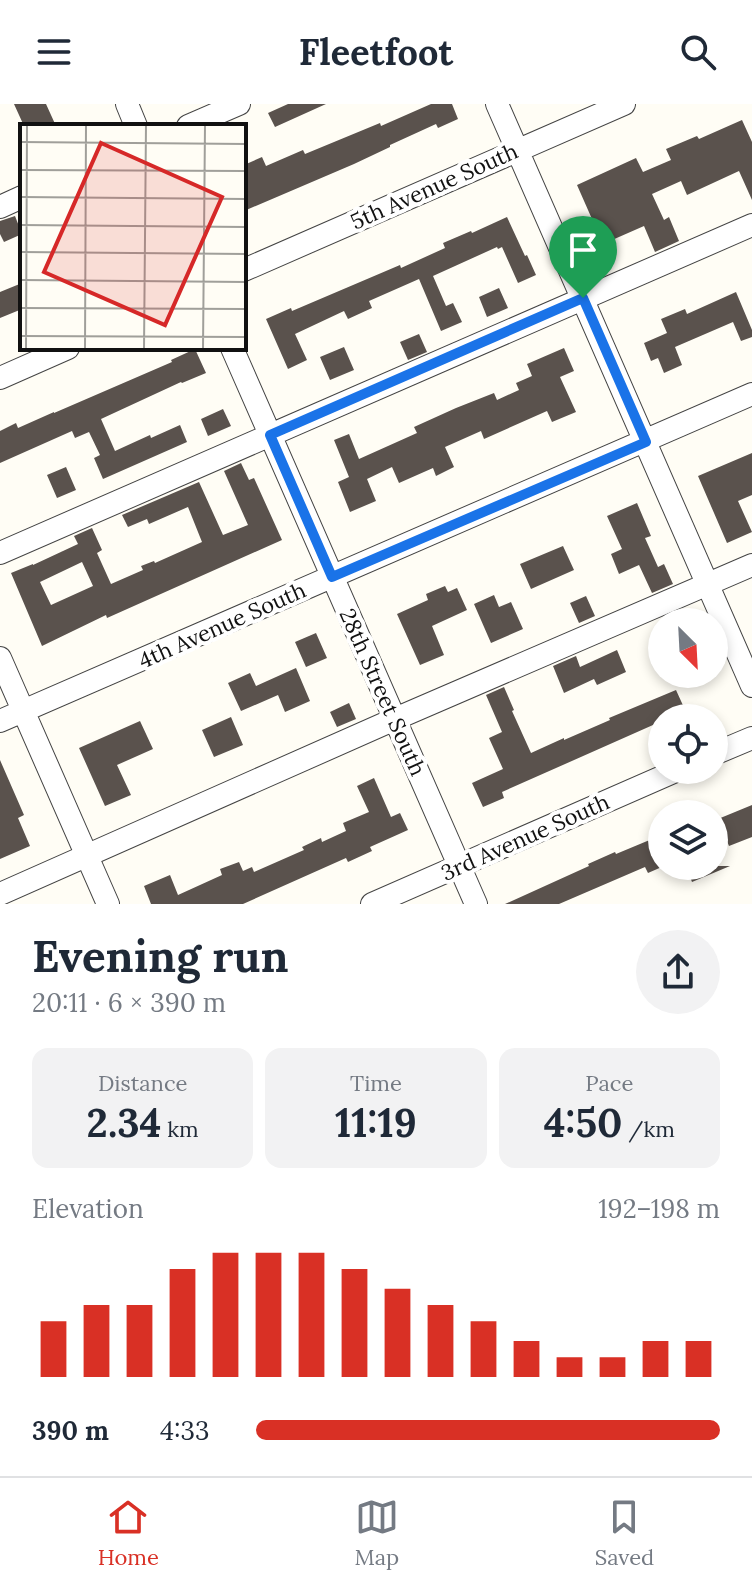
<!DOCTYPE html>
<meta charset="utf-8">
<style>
:root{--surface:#fff;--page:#f2f2f3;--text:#1f2937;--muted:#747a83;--line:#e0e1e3;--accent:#d93025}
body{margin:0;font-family:Lora,serif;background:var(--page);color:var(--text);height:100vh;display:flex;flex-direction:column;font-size:30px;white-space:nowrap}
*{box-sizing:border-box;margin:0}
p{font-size:26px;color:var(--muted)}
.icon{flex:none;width:44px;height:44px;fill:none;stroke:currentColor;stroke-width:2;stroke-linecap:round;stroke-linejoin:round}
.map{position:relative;height:800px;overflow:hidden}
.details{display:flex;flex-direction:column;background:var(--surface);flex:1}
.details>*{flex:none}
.needle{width:52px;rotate:156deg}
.controls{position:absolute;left:648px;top:504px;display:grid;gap:16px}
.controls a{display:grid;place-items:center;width:80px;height:80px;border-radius:50%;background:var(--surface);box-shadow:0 4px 12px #0003;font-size:40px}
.pin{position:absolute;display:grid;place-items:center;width:68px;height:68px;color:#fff;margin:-82px -34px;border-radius:50% 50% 50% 0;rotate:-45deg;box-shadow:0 0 8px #0007}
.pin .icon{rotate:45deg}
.round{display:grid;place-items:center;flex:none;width:84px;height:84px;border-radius:42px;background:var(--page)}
.overview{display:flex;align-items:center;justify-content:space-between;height:136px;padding:0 32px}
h1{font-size:44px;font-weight:700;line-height:60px}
.metrics{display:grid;grid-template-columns:repeat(3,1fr);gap:12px;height:136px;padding:8px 32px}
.metrics div{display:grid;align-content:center;border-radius:16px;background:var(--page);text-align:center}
.metrics b{font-size:40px;font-weight:700}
.metrics small{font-size:22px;font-weight:400}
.metrics p{font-size:22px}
.chart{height:224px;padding:16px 32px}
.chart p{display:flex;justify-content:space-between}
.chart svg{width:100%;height:144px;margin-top:8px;stroke:var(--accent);stroke-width:6}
ul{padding:0 32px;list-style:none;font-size:26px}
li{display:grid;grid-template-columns:128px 96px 1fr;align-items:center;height:60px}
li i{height:20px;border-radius:10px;background:var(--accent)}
header{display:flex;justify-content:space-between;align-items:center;height:104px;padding:0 32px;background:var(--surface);font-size:36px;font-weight:700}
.tabs{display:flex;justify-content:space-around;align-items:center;height:112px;border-top:2px solid var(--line);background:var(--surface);font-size:22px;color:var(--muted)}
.tabs a{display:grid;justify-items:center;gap:4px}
.tabs .current{color:var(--accent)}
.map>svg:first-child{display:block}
</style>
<header><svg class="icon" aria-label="menu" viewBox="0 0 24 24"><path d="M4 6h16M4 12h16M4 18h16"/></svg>Fleetfoot<svg class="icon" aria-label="search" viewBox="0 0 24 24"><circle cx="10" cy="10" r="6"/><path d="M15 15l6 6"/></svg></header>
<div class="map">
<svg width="752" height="800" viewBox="0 0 752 800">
<rect width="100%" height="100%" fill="#fffdf5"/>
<path fill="#5a524d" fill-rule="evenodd" d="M14 0H46L56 22H24Z
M288 0H326L275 23 268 9Z
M431 0H452L458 15 438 24 436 20 390 41V43L354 60 244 107V61L262 53 266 62 303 46 305 50 380 19 381 22Z
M742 16 752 38V96L739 67 687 91 681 77 652 90 664 116 669 113 679 137 655 148 644 122 603 140 577 81 636 54 643 68 671 56 666 45 697 32 699 35Z
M15 112 22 130 4 138 0 130V117Z
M507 113 525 152 527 151 536 171 518 179 502 143 498 145 497 143 433 172 446 202 453 199 462 218 441 227 419 175 369 197 372 204 348 215 344 207 295 230 307 256 288 265 266 215 291 204 292 207 400 161 401 164 445 144 443 139 471 127 472 129Z
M22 179V205L0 214V188Z
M499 184 508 204 487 213 479 193Z
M736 188 752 226V233L741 237 733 218 675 243 682 261 664 269 658 254 651 257 644 239 667 229 661 215 685 205 687 210Z
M419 230 427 248 408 256 400 238Z
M344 243 354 266 330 276 320 253Z
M564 244 574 267 560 273 576 308 552 318 547 307 484 335 481 327 445 343 454 363 436 372 433 364 399 379 392 363 367 375 376 397 350 408 338 378 349 373 334 336 349 330 359 355 417 329 414 323 456 304 494 289 497 296 519 286 516 279 532 272 527 260Z
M195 245 206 269 182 279 181 278 101 315 115 347 150 331 151 334 180 321 187 338 103 375 94 354 100 351 89 328 75 334 72 327 0 359V327L16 319 18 324 54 308V309L172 258 171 256Z
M223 305 231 322 208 332 201 315Z
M752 349V391L738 397 752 428 727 439 698 372Z
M241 359 249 376 254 374 282 436 107 514 106 511 42 542 11 469 33 460V461L78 440 74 432 92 424 102 446 97 449 111 480 143 466 141 462 154 457 155 459 202 438 188 403 149 420 147 415 128 423 122 411 199 378 223 431 248 421 224 367ZM82 458 93 482 51 501 40 478Z
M66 363 76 386 57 394 47 371Z
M637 399 651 432 645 434 658 463 664 460 673 480 652 489 639 461 619 470 611 450 622 445 607 412Z
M563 442 574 466 531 485 520 460Z
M445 482 448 488 457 484 467 506 432 522 444 551 420 561 397 510 428 496 426 490Z
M494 491 499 503 511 498 523 525 491 539 474 500Z
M586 492 595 512 579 519 570 499Z
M316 529 327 554 306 563 295 538Z
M617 546 626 568 597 581 594 575 564 589 553 562 576 552 580 563Z
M296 564 310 597 285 608 278 591 241 607 228 579 250 569 256 582Z
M504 583 514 606 512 607 531 649 564 634V636L610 616 609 614 676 586 686 608 673 614H662V617L502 688 504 694 483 703 472 679 503 665 489 634 502 628 486 591Z
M349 599 356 615 337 623 330 608Z
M231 613 243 641 214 653 202 626Z
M140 617 153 645 117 661 131 691 105 702 79 644Z
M0 656 24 711 18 714 30 742 0 755Z
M374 674 391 713 400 709 408 726 370 743 372 747 348 758 346 754 243 800H151L144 782 170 771 178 791 222 771 220 765 239 758 243 767 252 763 254 768 304 746 302 743 321 734 322 738 346 727 343 719 369 708 357 682Z
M752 701V733L729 742 718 715Z
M652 735 662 757V762H664L648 769 645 763 559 800H505L589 762 588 760 615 748 616 750Z
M686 762H730L692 778Z"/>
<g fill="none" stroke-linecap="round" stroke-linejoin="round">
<g stroke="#444" stroke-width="24">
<path id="minor" d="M127 0 136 22
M497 0 752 582
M188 22 239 0
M0 103 22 93
M244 166 624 0
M232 244 476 800
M0 274 68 244
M0 449 752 121
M0 554 108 800
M0 617 752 290
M714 650 752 634
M0 790 395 615 752 461
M372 800 678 666"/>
</g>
<use href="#minor" stroke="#fff" stroke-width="22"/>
</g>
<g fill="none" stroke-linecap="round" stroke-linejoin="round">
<g stroke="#fff" stroke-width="16">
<path id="route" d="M583 194 646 338 332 473 270 331Z"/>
</g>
<use href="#route" stroke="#1a73e8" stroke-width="10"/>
</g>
<g text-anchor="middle" stroke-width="8" stroke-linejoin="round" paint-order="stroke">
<g font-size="22" fill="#111" stroke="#fff">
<text transform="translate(434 82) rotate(-24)" y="8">5th Avenue South</text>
<text transform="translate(222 521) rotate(-24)" y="8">4th Avenue South</text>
<text transform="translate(383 588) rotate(66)" y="8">28th Street South</text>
<text transform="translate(525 733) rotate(-24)" y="8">3rd Avenue South</text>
</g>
</g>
<g transform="translate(20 20)">
<rect width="226" height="226" fill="#fffdf5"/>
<path fill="none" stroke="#a09f9a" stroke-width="2" d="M0 18 226 20M0 46 226 47M0 73 226 75M0 101 226 103M0 128 226 130M0 156 226 158M0 184 226 185M0 212 226 213M6 226 7 0M65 226 66 0M124 226 126 0M183 226 185 0"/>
<path fill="#d62828" fill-opacity="0.15" stroke="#d62828" stroke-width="4" d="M81 19 202 73 145 201 24 148Z"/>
<rect width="226" height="226" fill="none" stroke="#111" stroke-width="4"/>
</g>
</svg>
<div class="controls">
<a><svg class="needle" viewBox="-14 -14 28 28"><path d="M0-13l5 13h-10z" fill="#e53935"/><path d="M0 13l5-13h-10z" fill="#747a83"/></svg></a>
<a><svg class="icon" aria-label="locate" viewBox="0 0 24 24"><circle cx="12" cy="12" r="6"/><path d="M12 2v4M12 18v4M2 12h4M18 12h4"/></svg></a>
<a><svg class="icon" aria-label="layers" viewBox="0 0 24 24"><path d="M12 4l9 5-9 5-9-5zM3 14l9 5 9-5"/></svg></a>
</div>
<div class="pin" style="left:583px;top:194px;background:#1e9e55"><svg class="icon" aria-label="arrive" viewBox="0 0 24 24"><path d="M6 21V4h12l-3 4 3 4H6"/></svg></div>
</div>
<section class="details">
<div class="overview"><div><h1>Evening run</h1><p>20:11 · 6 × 390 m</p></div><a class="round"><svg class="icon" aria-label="share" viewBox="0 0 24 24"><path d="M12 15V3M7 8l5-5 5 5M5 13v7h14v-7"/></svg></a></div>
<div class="metrics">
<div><p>Distance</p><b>2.34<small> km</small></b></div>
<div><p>Time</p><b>11:19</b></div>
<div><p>Pace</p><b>4:50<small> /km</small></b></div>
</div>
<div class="chart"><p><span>Elevation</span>192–198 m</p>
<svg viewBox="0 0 160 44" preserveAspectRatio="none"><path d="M5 44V27M15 44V22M25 44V22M35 44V11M45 44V6M55 44V6M65 44V6M75 44V11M85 44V17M95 44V22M105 44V27M115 44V33M125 44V38M135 44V38M145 44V33M155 44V33"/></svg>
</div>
<ul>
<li><b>390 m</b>4:33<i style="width:100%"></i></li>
</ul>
</section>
<nav class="tabs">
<a class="current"><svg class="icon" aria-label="home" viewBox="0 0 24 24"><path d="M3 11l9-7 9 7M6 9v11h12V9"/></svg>Home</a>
<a><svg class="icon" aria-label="map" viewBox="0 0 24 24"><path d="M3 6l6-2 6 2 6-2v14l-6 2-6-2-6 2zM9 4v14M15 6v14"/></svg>Map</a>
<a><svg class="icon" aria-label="saved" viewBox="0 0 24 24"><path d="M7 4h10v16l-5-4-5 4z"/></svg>Saved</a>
</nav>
